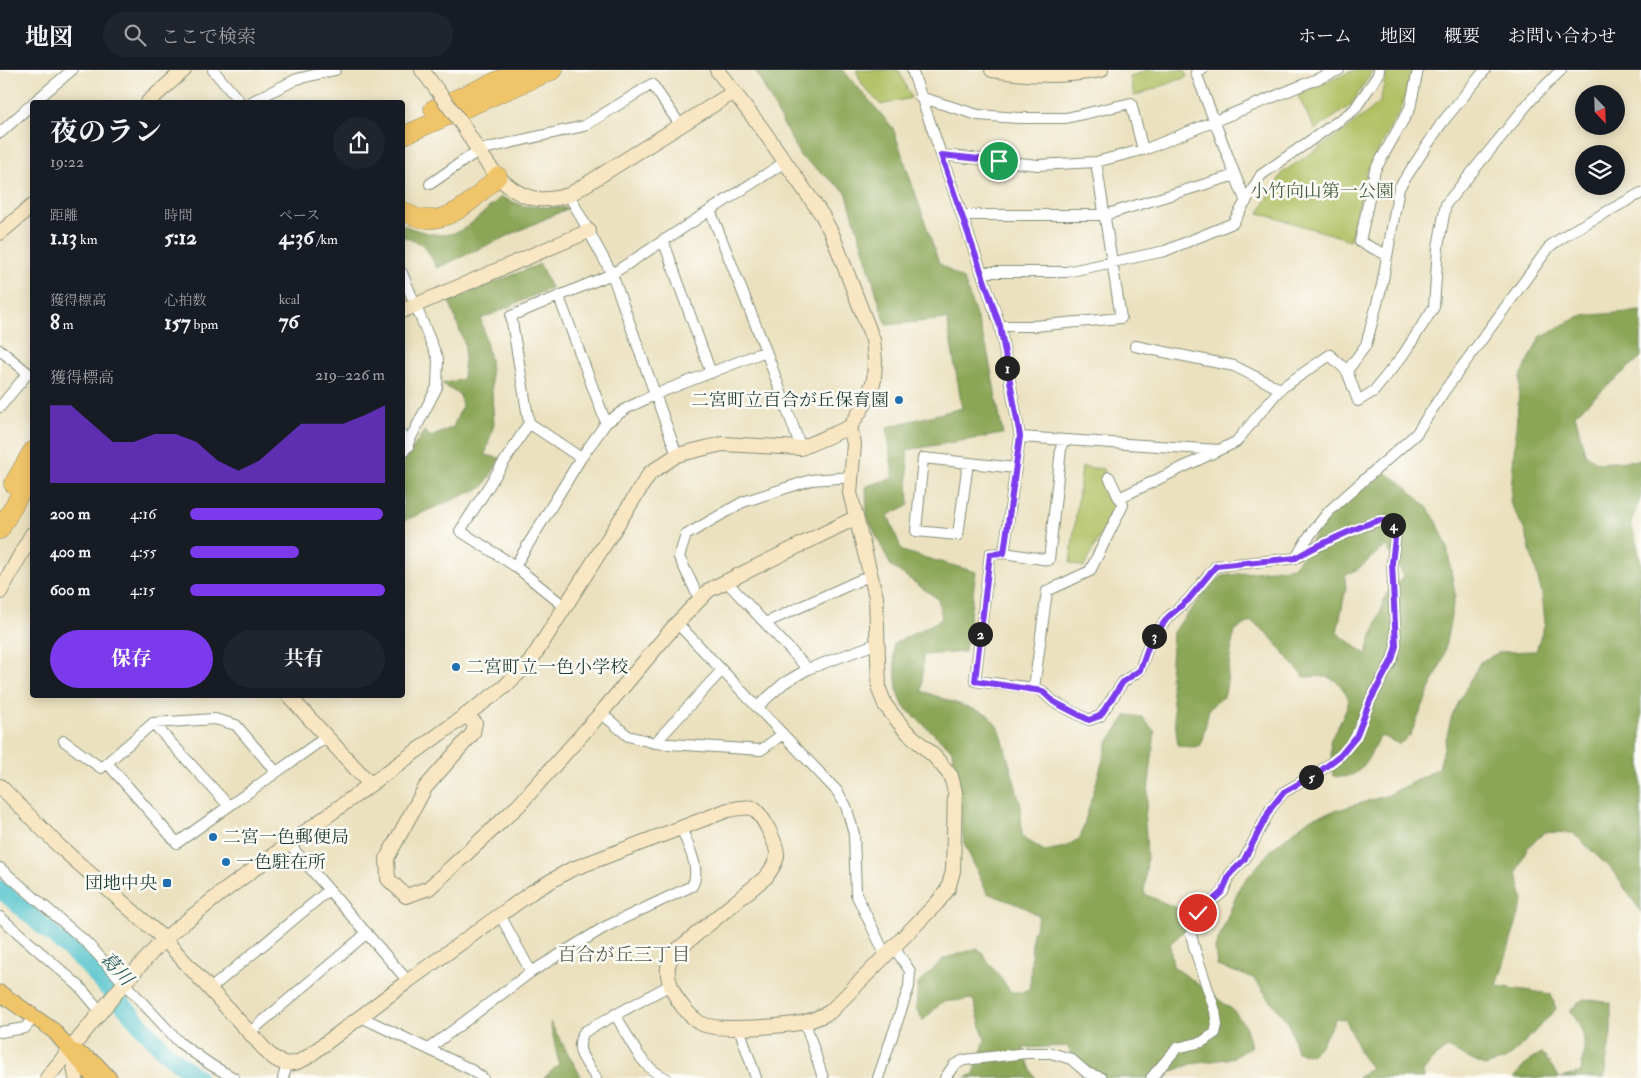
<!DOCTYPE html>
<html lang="ja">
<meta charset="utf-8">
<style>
:root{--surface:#171b24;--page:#20242c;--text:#f1f3f6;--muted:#9ea1a6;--line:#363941;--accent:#7c3aed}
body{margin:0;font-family:"IM FELL Double Pica","Noto Serif JP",serif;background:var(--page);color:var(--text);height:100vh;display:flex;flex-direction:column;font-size:19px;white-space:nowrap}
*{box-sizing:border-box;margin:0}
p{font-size:16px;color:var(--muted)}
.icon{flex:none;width:28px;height:28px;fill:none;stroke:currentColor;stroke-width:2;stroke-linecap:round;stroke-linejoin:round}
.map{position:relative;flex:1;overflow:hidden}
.side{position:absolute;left:30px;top:30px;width:375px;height:598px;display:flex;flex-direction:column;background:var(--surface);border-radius:5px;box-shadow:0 2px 12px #0003}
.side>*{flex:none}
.needle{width:32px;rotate:157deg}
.controls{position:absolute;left:1575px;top:15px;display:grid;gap:10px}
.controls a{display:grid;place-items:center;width:50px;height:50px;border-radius:50%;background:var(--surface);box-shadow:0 2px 12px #0003;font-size:25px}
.pin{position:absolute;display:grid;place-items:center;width:42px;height:42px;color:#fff;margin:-21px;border:2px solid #fff;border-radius:50%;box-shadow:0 1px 5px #0007}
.km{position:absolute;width:25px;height:25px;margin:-12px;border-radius:50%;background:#222;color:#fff;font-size:14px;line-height:25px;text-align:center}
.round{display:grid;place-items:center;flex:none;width:52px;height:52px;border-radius:26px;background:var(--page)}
.summary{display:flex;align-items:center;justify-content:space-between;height:85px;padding:0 20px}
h1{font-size:28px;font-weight:700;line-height:38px}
.metrics{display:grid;grid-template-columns:repeat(3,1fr);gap:8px;height:85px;padding:5px 20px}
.metrics div{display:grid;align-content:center}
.metrics b{font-size:21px;font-weight:700}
.metrics small{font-size:14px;font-weight:400}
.metrics p{font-size:14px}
.chart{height:140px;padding:10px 20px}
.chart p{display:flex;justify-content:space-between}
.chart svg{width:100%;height:90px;margin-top:5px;fill:var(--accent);opacity:.7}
.cta{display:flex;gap:10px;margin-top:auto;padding:10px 20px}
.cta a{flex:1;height:58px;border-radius:30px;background:var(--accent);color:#fff;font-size:20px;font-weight:700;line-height:58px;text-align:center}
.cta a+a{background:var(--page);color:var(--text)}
ul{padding:0 20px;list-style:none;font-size:16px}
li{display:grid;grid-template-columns:80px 60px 1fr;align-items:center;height:38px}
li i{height:12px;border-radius:6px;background:var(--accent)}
header{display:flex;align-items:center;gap:30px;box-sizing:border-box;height:70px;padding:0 25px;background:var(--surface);border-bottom:1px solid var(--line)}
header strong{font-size:24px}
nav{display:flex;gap:28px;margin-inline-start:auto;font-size:18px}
.search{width:350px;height:45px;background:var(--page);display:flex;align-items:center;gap:12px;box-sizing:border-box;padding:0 18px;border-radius:28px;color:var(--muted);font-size:19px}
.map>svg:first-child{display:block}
</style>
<header>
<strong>地図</strong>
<div class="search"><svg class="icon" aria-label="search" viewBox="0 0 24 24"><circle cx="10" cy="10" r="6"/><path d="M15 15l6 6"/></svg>ここで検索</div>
<nav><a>ホーム</a><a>地図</a><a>概要</a><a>お問い合わせ</a></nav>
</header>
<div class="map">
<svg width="1641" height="1008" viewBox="0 0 1641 1008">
<rect width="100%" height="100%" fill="#fdfcf7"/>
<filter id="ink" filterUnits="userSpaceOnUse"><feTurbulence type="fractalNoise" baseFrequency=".02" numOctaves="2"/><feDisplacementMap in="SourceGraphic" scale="10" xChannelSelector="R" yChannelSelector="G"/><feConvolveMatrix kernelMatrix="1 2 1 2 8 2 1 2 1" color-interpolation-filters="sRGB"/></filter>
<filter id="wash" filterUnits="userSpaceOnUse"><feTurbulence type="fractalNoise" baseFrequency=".0096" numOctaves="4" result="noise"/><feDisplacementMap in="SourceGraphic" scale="20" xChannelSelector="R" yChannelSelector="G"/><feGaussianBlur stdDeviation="1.12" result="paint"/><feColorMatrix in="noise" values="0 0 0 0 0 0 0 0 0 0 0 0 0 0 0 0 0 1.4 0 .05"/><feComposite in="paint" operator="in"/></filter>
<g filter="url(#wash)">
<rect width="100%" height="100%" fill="#ebe1bf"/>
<path fill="#afbf61" stroke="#677e4a" d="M856 0H899L911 28 881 35 863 16Z
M1147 0H1184L1187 7 1134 26 1130 7Z
M1355 0H1373L1350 36 1315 60 1297 24Z
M1387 0H1413L1402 37 1367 102 1350 170 1259 143 1283 102 1347 59 1380 32Z
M1082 397 1103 399 1117 432 1084 497 1070 493Z"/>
<path fill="#8ba657" stroke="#557246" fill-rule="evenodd" d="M755 0H843L893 58 939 193 964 210 987 279 1003 364 907 380 909 435 888 445 902 481 976 502 965 582 923 585 922 621 987 644 1000 660 1021 736 1022 767 1045 781 1065 777 1080 768 1108 672 1127 645 1142 647 1155 662 1145 748 1147 789 1144 824 1179 839 1186 859 1170 874 1173 896 1233 940 1245 955 1251 976 1233 988 1192 994 1167 1003 1166 1008H1084L1067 976 1023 978 1032 1003 1036 1008H965L974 1004 985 970 973 929 942 932 923 951 916 938 918 914 943 889 978 878 1011 922H1022L1030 919 1032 867 1039 846 1024 837 987 823 964 773 952 680 904 637 897 620 893 574 942 549 938 529 891 496 867 447 866 416 893 408 887 357 962 338 947 249 886 255 846 122 800 86Z
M501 127 524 136 569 138 437 198C432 190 429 180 421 174 415 170 408 170 403 166V155C457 176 462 161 501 127Z
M540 194 551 218 481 249 490 289 494 354 485 385 501 388 483 417 403 451V393L424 361 431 367 453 357 462 336 460 325 442 314 463 309 465 275 449 231Z
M1641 241V287L1575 344 1585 384 1598 393 1641 390V427L1631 452 1641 492 1639 592 1641 594V842L1612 800 1573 763 1545 762 1527 778 1517 802 1523 831 1497 916 1551 924 1556 939 1522 975 1505 990 1484 996 1447 978 1435 987 1423 1002 1424 1008H1357L1371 998 1361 985 1346 950 1336 948 1321 975 1311 985 1297 982 1289 954 1253 908 1217 896 1215 878 1240 816 1273 778 1311 748 1388 725 1439 698 1452 645 1480 592 1500 582 1536 581 1545 553 1542 524 1525 461 1510 433 1520 308 1540 267 1580 246Z
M1383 401 1400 412 1427 437 1437 452 1447 476 1455 524 1443 589 1410 666 1399 674 1381 666C1367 688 1362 712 1333 706L1330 671 1346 640 1349 630C1337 605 1330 606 1304 607L1267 563 1251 551 1234 561 1225 625 1209 639 1201 675 1194 677 1178 676 1170 607 1173 562 1205 522 1222 506 1294 497 1323 453ZM1386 476 1404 506 1386 524 1366 584 1337 563 1346 518 1345 505C1365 498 1369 487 1386 476Z
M1584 929 1611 933V963L1604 1008H1561L1581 1002C1585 971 1588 967 1570 940Z
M550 952 582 1008H544L559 994Z
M1542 983 1560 1008H1513L1531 989Z"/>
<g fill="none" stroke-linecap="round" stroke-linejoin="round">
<path stroke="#55c3cc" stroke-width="18" d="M0 819 85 893 166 983 198 1008"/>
</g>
</g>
<g filter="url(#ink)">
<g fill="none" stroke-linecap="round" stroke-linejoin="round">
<g stroke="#858f7a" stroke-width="12">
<path id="street" d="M213 0 240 32
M912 0 1000 256 1020 367 1004 483 990 484 975 611 1034 618 1047 521 1090 501 1123 435 1119 428 1219 380
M920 27 978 45 1018 48H1066L1131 33 1143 80
M34 32 72 0
M251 32 297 9 335 0
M0 63 32 34
M941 85 1038 95 1096 92 1149 78 1339 0
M1235 105 1246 132
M430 114 479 80 584 56 652 14 681 56
M569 125 612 204 677 385
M710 140 766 281 801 378
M963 145H1105L1235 105 1196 3 1202 0
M663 170 711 303
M1387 185 1360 172 1375 100 1410 38 1418 0
M982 202H1066L1165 181 1233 153 1261 105 1354 40 1378 5 1379 0
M402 203 438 289 437 317 402 385
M559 227 606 353
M1000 256H1034L1121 248 1096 92
M1135 276 1234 296 1280 319
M0 280 28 303 0 337
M1347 301 1358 331 1374 321 1403 285 1434 237 1438 177 1446 134 1531 30 1561 0
M529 353 581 388
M402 364 408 377
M1020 367 1219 380 1236 372 1280 319 1330 285 1347 301 1366 275 1382 215 1399 118 1441 54 1485 0
M968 393 958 465 916 461 923 388 1016 398
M1109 407 1119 428
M1004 483 1049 490 1062 370
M515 496 581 388 606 353 627 338 656 324 766 281
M725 510 808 599
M699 528 679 487 686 465 743 432 811 410 852 407
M565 537 515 496 460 461 529 353 511 246 612 204 785 92
M677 553 837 721 846 736 854 764 856 824 885 884
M765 553 871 505
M1034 618 1042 621 1054 632 1089 650 1100 646 1123 612 1140 600 1150 571 1168 547 1188 530 1216 496 1296 488 1307 469 1329 441 1416 364 1445 320 1550 176 1572 161 1641 123
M757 637 784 613 808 599 878 573
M601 643 628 666 655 673 761 680 783 664
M153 653 229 736
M64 671 101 698 153 653 215 649 236 655 276 702
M655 673 722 600
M108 694 177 773 326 667
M289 774 408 911
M0 798 86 872 180 973 211 995 234 1008
M500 845 531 902
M0 847 79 916 101 942
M210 919 329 820
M615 944C629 967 640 998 666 1008
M361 947 470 999 483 1008
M805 952 823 1008
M739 958 756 1008
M0 962 25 958 35 946
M249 963 367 863
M428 979 531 902 605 857 692 816C702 799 687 775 681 757
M283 1008 287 995
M596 1008C586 991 573 981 584 962L670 915
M878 1008 909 917 910 901 893 876
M945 1008 954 995 964 990 1026 983H1051L1071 989 1087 1003 1102 1008
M1151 1008 1177 978 1202 972 1215 963 1217 955 1215 941 1194 877 1191 864 1193 853 1198 843 1223 822 1230 804 1244 790 1271 738 1284 722 1319 702 1341 685 1356 667 1370 631 1392 590 1396 576 1392 493 1396 460C1392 455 1390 451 1384 450 1376 449 1307 480 1300 486"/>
</g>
<g stroke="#858f7a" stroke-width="16">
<path id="secondary" d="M422 0 437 20
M992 0C1034 6 1059 7 1101 0
M148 32 184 0
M462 54C479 82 502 125 538 129 549 130 559 128 569 125L734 22
M0 163 32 136
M402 241 589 161
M0 522 32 464
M288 625 370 714
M465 646 475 653 473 663 425 718 387 788 388 809 406 826 429 818 519 735 601 643 677 553 709 520 855 448
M0 716 59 776 164 869 269 984C282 996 292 996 306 988L408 911 532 822 570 800 728 740C735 739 745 736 752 738 762 742 778 776 777 786 776 794 770 801 766 807L676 881C666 891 666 904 671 916 676 930 689 947 702 954 720 962 786 956 805 952 814 950 822 946 830 942L937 833 948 819 953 801 955 722 951 706 935 687 905 660 885 635 879 619 876 527 850 423 854 374 850 357
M71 978 76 1008
M47 1008 125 912 164 869 220 824 503 618 530 592 650 403 677 385 722 374 801 378 850 357 866 332 874 310 875 290 873 270 832 164 822 145 763 60 717 0"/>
</g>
<g stroke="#858f7a" stroke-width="17">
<path id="primary" d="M0 923 54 961 94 1008
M76 982 95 993 109 1008"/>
</g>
<g stroke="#858f7a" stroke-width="19">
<path id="highway" d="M433 39 521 0
M402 66 554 0
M402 140C440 166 472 131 498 106
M13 414 32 381
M0 460 32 403"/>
</g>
<use href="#street" stroke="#fff" stroke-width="10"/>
<use href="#secondary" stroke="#f9e7c3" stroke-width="14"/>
<use href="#primary" stroke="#f0c469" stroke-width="15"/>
<use href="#highway" stroke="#f0c469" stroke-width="18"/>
<g stroke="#858f7a" stroke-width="16" stroke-linecap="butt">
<path id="secondary-bridge" d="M437 20 462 54"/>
</g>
<use href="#secondary-bridge" stroke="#f9e7c3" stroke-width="14"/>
</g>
</g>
<g fill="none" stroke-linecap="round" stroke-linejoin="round" filter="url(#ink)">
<g stroke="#fff" stroke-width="10">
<path id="route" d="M999 91 941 85 1000 256 1020 366 1004 483 990 484 975 611 1042 621 1054 632 1089 650 1100 646 1123 612 1140 600 1150 572 1168 547 1188 530 1216 496 1296 488C1305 481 1370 451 1381 450 1388 450 1392 454 1396 460L1392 493 1396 576 1392 590 1370 631 1356 667 1341 685 1319 702 1284 722 1271 738 1244 790 1230 804 1222 822 1198 843"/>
</g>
<use href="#route" stroke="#7c3aed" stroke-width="6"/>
</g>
<g fill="#1f6fb2" stroke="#fdfcf7" stroke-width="2">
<circle cx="899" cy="330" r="5"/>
<circle cx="456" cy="597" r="5"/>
<circle cx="213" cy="767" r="5"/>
<circle cx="226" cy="792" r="5"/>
<rect x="162" y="808" width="10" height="10" rx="2.5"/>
</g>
<g text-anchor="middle" stroke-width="5" stroke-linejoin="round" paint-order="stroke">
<g font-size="18" fill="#435e3f" stroke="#fdfcf7">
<text x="1322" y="127">小竹向山第一公園</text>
</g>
<g font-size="18" fill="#1f3d34" stroke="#fdfcf7" text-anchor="start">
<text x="889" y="336" text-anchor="end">二宮町立百合が丘保育園</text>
<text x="466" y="603">二宮町立一色小学校</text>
<text x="223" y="773">二宮一色郵便局</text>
<text x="236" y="798">一色駐在所</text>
<text x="157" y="819" text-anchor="end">団地中央</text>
</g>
<g font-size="19" fill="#595f4e" stroke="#fdfcf7">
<text x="624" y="891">百合が丘三丁目</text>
</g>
<g font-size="19" font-style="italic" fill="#2c5e5a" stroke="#fdfcf7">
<text transform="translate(117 898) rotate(47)" y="7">葛川</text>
</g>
</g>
</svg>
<div class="controls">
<a><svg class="needle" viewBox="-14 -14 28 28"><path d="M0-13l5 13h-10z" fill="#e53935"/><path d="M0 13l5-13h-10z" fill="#9ea1a6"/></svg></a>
<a><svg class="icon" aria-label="layers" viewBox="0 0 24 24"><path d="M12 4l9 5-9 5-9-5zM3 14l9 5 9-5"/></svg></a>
</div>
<div class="pin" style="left:999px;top:91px;background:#1e9e55"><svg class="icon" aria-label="arrive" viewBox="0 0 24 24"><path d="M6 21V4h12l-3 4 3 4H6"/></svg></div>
<div class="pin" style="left:1198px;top:843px;background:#d93025"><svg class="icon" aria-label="check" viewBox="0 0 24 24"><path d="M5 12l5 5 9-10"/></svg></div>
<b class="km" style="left:1007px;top:298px">1</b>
<b class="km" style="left:980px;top:564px">2</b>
<b class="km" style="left:1154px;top:566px">3</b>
<b class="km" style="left:1393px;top:455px">4</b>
<b class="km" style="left:1311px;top:707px">5</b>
<section class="side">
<div class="summary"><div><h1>夜のラン</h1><p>19:22</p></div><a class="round"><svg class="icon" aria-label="share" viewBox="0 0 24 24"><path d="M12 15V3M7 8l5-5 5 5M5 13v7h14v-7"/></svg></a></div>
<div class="metrics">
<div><p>距離</p><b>1.13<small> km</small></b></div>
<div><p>時間</p><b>5:12</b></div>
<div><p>ペース</p><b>4:36<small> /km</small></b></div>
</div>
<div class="metrics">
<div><p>獲得標高</p><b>8<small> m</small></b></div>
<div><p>心拍数</p><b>157<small> bpm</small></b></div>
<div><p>kcal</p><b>76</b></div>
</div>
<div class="chart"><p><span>獲得標高</span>219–226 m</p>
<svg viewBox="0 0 160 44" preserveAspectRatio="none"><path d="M0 44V6L10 6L20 15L30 24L40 24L50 20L60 20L70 24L80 33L90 38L100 33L110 24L120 15L130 15L140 15L150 11L160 6V44z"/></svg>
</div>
<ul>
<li><b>200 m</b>4:16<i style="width:99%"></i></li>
<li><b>400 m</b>4:55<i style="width:56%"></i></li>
<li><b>600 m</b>4:15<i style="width:100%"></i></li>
</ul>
<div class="cta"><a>保存</a><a>共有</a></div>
</section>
</div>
